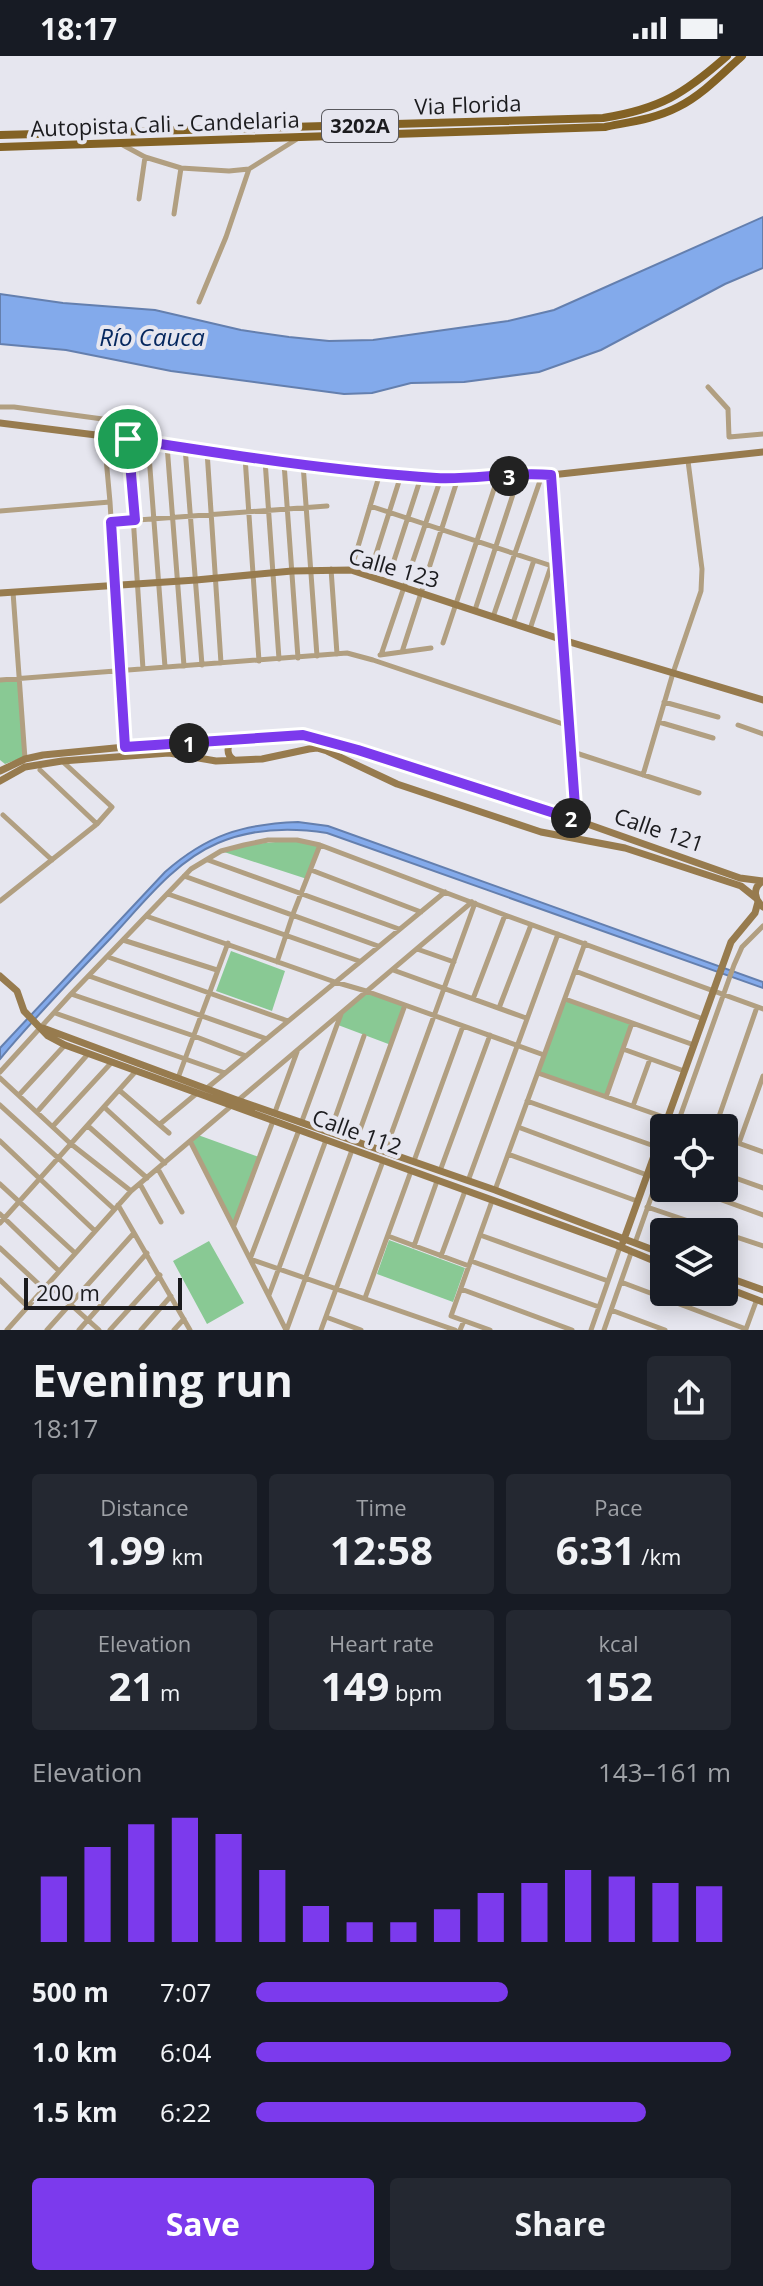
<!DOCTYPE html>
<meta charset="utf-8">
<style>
:root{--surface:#171b24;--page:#242831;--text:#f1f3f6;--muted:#9ea1a6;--accent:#7c3aed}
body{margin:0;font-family:"Open Sans",sans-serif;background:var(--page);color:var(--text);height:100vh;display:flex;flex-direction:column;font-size:30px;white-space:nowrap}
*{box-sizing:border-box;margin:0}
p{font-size:26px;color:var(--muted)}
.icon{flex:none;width:44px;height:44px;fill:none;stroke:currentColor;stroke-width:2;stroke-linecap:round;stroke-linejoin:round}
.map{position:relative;height:1274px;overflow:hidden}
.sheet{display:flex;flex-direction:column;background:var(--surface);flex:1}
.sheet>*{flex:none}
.tools{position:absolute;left:650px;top:1058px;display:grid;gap:16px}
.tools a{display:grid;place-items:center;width:88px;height:88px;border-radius:8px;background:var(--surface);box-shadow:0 4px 20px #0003;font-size:40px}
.scale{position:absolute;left:24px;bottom:20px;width:158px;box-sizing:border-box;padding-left:8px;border:4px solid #1b1b1e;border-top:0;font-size:22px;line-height:28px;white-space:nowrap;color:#1b1b1e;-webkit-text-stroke:6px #e6e6ef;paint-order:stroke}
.pin{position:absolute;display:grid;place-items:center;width:68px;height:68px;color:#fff;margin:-34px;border:4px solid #fff;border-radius:50%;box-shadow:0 2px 8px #0007}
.km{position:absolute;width:40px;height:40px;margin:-20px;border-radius:50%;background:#222;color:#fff;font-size:22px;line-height:40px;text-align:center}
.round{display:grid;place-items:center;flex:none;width:84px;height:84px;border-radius:8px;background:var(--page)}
.headline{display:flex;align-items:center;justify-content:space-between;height:136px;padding:0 32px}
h1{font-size:44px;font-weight:700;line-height:60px}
.metrics{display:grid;grid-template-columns:repeat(3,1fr);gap:12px;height:136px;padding:8px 32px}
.metrics div{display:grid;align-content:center;border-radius:8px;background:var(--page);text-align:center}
.metrics b{font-size:40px;font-weight:700}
.metrics small{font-size:22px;font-weight:400}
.metrics p{font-size:22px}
.chart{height:224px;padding:16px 32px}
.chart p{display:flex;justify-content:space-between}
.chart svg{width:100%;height:144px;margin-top:8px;stroke:var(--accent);stroke-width:6}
.cta{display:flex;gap:16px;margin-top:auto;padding:16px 32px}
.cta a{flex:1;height:92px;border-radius:8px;background:var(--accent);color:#fff;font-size:32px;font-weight:700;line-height:92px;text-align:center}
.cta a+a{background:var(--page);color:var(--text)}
ul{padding:0 32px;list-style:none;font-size:26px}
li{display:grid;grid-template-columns:128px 96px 1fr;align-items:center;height:60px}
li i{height:20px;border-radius:10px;background:var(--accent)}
.status{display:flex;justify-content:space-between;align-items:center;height:56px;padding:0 40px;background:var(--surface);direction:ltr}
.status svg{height:22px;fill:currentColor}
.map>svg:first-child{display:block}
</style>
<div class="status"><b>18:17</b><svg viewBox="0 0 49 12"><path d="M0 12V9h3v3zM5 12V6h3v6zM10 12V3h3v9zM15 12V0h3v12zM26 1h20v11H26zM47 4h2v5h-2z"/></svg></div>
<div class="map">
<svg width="763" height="1274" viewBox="0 0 763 1274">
<rect width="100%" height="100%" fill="#e6e6ef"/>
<path fill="#89c994" d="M19 623 24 701 5 708 0 704V624Z
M297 784 320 789 307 823 221 795 244 789Z
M231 895 285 915 272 955 216 935Z
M366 935 405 949 391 989 338 969 341 957Z
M565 943 632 967 606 1041 538 1017Z
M198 1079 259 1101 233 1170 190 1085Z
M389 1184 465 1212 453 1246 377 1218Z
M209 1185 244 1247 207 1268 173 1205Z"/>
<path fill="#83aaeb" stroke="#647fae" stroke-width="2" d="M763 161V212L725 228 601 294 539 316 464 326 411 327 372 337 344 338 171 315 66 294 0 288V238L63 247 155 254 241 274 289 281 329 285 373 284 508 265 554 254Z
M298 766 328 770 763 926V932L327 777C289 771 253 772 218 787 173 806 141 850 108 885 72 923 34 962 0 1003V992L165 816C207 779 243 768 298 766Z"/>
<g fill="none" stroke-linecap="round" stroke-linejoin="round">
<path stroke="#b19f81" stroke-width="5" d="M121 88 145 101 181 112 229 115 249 113 297 83
M139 143 145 101
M174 158 181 112
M199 246 226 181 249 113
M708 331 728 353 729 381 763 378
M0 351H14L110 364
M104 380 110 446 125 691
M128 383 143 613
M148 386 165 611
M167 389 184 610
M185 391 202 609
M207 395 221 607
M245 401 259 605
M265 404 279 603
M284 407 298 602
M303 408 317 600
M370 450 558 512
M0 455 110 446
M111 466 327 450
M331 513 337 598
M351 514 380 417
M369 520 401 419
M387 526 421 421
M13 536 25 703
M475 554 519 420
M493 561 542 419
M513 567 534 504
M530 573 551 510
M443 587 498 421
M402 596 458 422
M380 599 431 592
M381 599 441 422
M0 624 347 597 373 604 569 670
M664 646 718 661
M659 666 713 682
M738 669 763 678
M579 698 699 737
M40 714 97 768
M643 719 673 617 701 535 702 513 688 405
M3 759 52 804
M208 804 399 873
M311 814 421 856
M184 820 378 890
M168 838 359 905
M0 845 97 768 112 751 62 705
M146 860 335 926 366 935 544 999
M123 884 217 914
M417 893 454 906
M108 901 288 965
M277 906 293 858 320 789
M393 914 526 962
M575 915 703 963
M89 920 267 983
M71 938 194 980 246 1000
M473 943 505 859
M565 943 694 989
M499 952 531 869
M55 957 225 1017
M623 993 684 1015
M0 1016 71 938 191 813 221 795 244 789 268 784H297L320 789 505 859 763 953
M538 1017 695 1072
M0 1022 71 1088 131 1135
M178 1022 228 887
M207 1032 445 836
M119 1034 169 1077
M19 1039 65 989
M606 1041 632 967
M527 1045 657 1091
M0 1049 114 1153
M633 1050 650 1003
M104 1051 165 1107
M37 1056 88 998
M275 1056 297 996
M302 1065 341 958
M160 1068 196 1038
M53 1070 112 1006
M88 1070 147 1122
M518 1071 647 1119
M676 1072 734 909 742 891 763 870
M715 1072 757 951
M299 1074 250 1203 455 1274
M330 1076 364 980
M724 1082 763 1096
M0 1085 95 1175
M190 1085 286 1274
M356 1085 405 949
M739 1087 763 1020
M385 1095 475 847
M508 1098 637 1145
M414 1105 463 970
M158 1113 182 1156
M440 1115 490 979
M724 1118 763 1132
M468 1125 558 878
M0 1128 75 1197
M140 1128 161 1166
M689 1132 763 1159
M495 1134 585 887
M118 1149 190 1274
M647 1151 721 1176
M0 1158 59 1215
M0 1167 136 1015
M234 1169 273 1065
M724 1177 763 1190
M480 1179 608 1225
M388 1180 469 1210
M635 1187 664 1105
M414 1190 437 1125
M0 1192 44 1233
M441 1200 465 1135
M471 1205 599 1251
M0 1224 28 1251
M621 1226 746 1273
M48 1228 99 1274
M461 1233 572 1274
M269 1239 326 1084
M365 1242 411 1115
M611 1254 665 1274
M326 1261 361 1274
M287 1273 352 1094
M746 1273 757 1243
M7 1274 131 1135 472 846
M47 1274 134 1177
M79 1274 147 1197
M110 1274 160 1219
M141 1274 171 1240
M174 1274 184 1263
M321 1274 383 1105
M460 1274 464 1265
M490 1274 451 1260 492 1145
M591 1274 620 1191
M604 1274 631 1197"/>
<path stroke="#977b4e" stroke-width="7" d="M0 367 128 383 265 404 441 422 551 419 763 396
M551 419 576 764
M0 537 196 524 292 515 351 514 563 584 763 644
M234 684C226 689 226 699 234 704
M0 715 25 703 43 699 125 691 303 679 358 694 576 764 740 822 763 825
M0 725 25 711 62 705 169 697 216 705 240 704 262 703 309 693 317 692 327 695 397 728 541 776 625 792 741 830 756 842
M763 825C752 832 754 843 763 851
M0 920 17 935 24 955 48 980 65 989 616 1189 664 1209
M43 972 234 1043 495 1134 664 1198
M623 1186 731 886 755 857 758 846
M724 1220 763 1234
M724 1231 763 1246"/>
<path stroke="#836225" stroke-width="8" d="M0 79C201 73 402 69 603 62 660 53 684 38 727 0
M0 91 605 71C629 66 655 63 678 51 702 39 722 18 742 0"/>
</g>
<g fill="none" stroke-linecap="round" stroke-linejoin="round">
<g stroke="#fff" stroke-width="16">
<path id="route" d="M128 383C230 399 333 415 436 422 474 424 513 415 551 419L576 764 358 694 303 679 125 691 111 466 135 464Z"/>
</g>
<use href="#route" stroke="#7c3aed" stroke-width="10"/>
</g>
<g text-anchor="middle" stroke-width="8" stroke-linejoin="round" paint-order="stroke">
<rect fill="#e6e6ef" stroke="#58585d" stroke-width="2" x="322" y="54" width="76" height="32" rx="6"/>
<g font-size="20" font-weight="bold" fill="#1b1b1e">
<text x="360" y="77">3202A</text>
</g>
<g font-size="22" fill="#1b1b1e" stroke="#e6e6ef">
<text transform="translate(468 49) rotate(-2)" y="8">Via Florida</text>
<text transform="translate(165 68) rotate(-2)" y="8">Autopista Cali - Candelaria</text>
<text transform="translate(394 512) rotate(16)" y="8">Calle 123</text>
<text transform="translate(659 774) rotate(19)" y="8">Calle 121</text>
<text transform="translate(357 1076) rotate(20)" y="8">Calle 112</text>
</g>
<g font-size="24" font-style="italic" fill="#05275e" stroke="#e6e6ef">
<text x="152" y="290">Río Cauca</text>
</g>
</g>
</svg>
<div class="tools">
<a><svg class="icon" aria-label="locate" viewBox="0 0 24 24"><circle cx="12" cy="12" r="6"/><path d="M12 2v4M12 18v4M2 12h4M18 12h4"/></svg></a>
<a><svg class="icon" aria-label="layers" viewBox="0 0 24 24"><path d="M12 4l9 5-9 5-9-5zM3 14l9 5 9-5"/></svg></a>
</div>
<div class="scale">200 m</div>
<div class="pin" style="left:128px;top:383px;background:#1e9e55"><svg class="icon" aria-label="arrive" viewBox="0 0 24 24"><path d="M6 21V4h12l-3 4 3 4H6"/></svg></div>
<b class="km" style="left:189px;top:687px">1</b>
<b class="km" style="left:571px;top:762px">2</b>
<b class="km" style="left:509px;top:420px">3</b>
</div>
<section class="sheet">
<div class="headline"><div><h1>Evening run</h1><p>18:17</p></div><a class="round"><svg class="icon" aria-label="share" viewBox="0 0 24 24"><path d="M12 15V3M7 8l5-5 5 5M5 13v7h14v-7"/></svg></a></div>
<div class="metrics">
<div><p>Distance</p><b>1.99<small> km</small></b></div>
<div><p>Time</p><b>12:58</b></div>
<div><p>Pace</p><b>6:31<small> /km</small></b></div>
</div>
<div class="metrics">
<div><p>Elevation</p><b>21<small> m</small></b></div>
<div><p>Heart rate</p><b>149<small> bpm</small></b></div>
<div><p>kcal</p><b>152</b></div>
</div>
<div class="chart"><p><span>Elevation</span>143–161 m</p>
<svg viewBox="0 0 160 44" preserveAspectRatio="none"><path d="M5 44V24M15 44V15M25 44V8M35 44V6M45 44V11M55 44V22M65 44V33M75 44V38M85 44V38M95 44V34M105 44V29M115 44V26M125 44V22M135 44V24M145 44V26M155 44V27"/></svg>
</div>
<ul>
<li><b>500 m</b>7:07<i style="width:53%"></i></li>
<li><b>1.0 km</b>6:04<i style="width:100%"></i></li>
<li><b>1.5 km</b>6:22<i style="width:82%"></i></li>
</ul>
<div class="cta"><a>Save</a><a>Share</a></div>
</section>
